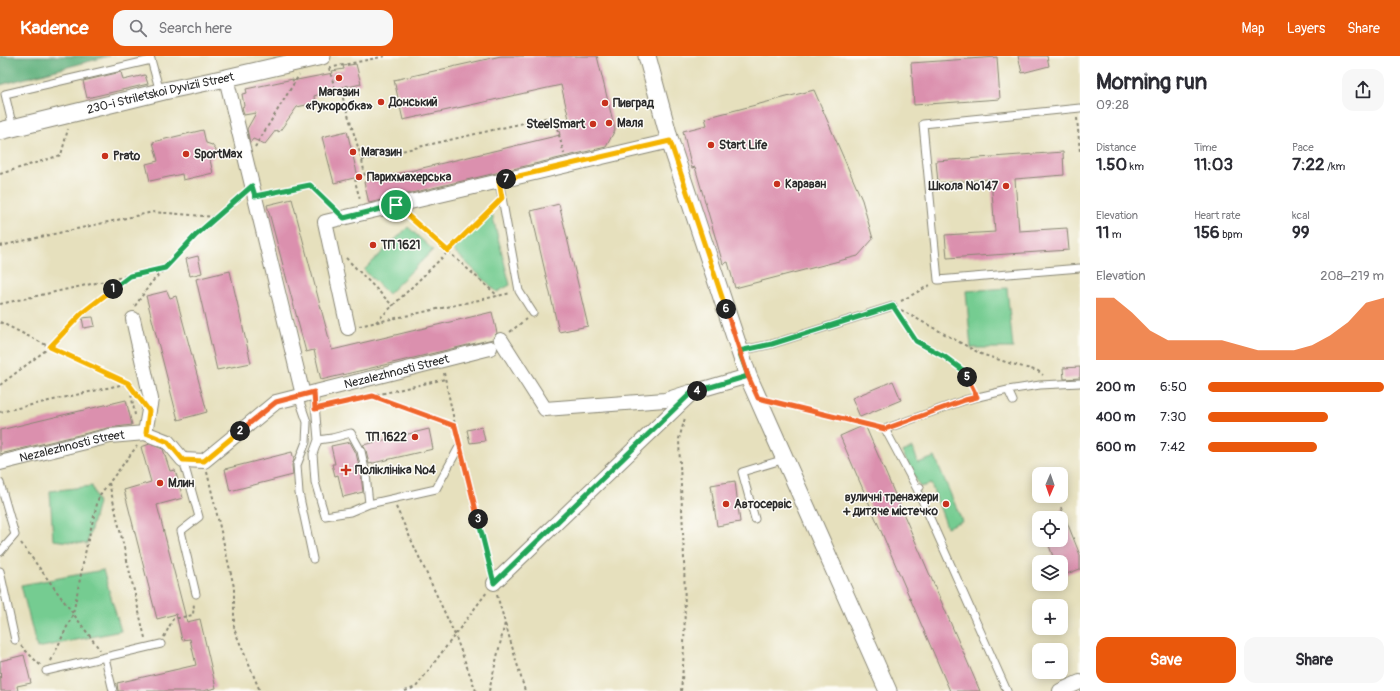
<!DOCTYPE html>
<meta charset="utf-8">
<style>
:root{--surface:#fff;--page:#f7f7f7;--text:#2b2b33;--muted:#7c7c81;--accent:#ea580c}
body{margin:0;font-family:Pangolin,sans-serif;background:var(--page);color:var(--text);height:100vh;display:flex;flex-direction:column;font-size:15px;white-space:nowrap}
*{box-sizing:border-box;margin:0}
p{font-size:13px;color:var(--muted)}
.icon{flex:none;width:22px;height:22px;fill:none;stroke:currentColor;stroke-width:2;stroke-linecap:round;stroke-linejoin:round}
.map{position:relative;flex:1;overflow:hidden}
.sheet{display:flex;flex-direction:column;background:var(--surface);width:320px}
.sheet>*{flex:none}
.needle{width:26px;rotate:182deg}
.buttons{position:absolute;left:1032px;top:411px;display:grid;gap:8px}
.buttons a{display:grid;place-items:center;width:36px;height:36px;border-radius:8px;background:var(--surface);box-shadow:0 2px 10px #0003;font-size:20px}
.pin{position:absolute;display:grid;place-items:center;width:34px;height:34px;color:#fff;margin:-17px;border:2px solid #fff;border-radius:50%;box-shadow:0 1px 4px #0007}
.km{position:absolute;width:20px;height:20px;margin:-10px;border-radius:50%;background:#222;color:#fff;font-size:11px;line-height:20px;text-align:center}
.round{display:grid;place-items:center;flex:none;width:42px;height:42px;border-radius:12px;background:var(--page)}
.summary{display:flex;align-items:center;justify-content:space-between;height:68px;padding:0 16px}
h1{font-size:22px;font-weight:800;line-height:30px}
.figures{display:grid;grid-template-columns:repeat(3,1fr);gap:6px;height:68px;padding:4px 16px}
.figures div{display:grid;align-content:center}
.figures b{font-size:17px;font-weight:800}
.figures small{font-size:11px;font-weight:400}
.figures p{font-size:11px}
.chart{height:112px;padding:8px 16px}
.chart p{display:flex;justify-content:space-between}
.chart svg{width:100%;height:72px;margin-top:4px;fill:var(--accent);opacity:.7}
.button{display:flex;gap:8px;margin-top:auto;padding:8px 16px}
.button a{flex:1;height:46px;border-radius:12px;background:var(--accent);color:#fff;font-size:16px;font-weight:800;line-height:46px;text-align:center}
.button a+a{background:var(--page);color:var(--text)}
ul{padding:0 16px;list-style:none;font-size:13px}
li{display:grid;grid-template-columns:64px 48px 1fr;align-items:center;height:30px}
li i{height:10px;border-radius:5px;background:var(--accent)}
header{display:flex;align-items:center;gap:24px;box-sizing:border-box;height:56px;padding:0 20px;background:var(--accent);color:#fff}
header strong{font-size:19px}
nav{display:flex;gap:22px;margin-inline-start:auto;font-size:14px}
.search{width:280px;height:36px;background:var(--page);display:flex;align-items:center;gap:10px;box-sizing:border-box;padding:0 14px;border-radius:12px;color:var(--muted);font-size:15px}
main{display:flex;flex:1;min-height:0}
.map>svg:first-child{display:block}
</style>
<header>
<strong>Kadence</strong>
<div class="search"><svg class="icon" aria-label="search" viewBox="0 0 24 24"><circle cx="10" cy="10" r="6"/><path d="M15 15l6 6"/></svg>Search here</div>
<nav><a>Map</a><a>Layers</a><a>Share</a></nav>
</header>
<main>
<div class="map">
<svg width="1080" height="635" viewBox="0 0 1080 635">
<rect width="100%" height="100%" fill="#fdfcf7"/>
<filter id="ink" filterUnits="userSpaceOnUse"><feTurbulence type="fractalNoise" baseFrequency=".025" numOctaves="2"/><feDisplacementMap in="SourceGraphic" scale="8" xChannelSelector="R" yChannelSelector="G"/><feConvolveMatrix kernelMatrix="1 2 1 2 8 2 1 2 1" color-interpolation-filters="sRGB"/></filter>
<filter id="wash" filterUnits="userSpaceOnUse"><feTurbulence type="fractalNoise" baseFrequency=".012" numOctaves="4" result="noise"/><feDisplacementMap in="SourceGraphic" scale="16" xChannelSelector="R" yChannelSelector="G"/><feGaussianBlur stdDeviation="0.9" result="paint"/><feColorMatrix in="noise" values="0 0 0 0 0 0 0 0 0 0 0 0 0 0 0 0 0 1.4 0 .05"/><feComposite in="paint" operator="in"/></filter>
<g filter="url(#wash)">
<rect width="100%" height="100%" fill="#e6e0bd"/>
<path fill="#74cc91" stroke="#507c5e" d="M490 150 510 229 497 236 450 191Z
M408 171 433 194 388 238 364 214Z
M1007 232 1013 292H971L966 235Z
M913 392 918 407 935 401 962 465 947 471 931 428 920 431 902 396Z
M92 430 98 447 87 488 53 484 50 435Z
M103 514 121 575 37 592 21 529Z"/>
<path fill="#5fb07b" stroke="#456e53" d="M0 0H109L0 29Z"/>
<g id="blocks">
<path fill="#db90ae" d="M501 0H597L615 74 606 91 369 147 364 126 560 79 557 67 569 63 561 29 403 64 394 24Z
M1018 0H1047L1049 10 1022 17Z
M997 1 1000 43 914 49 911 7Z
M356 8 361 28 348 31V29L314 40 315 47 297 51 279 76 276 74 265 88 253 83 250 87 247 73 256 57 244 59 242 51 244 50 242 38 247 37 246 33 293 23 292 25 333 17 332 15 344 13 343 10Z
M121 16 123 24 145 19 148 28 87 42 83 25Z
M814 34 862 144 873 183 858 200 735 232 728 206 723 208 695 111 692 112 683 75 707 69 705 62Z
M203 74 206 87 212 89 216 94 215 100 210 104 213 117 183 124 182 118 150 125 146 108 158 105 153 86Z
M347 75 358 121 334 127 322 81Z
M1063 96 1064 119 1015 123 1019 175 1067 172 1069 194 947 202 945 179 995 176 991 123 938 127 936 105Z
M292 143 332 294 492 256 497 277 494 280 493 283 321 324 314 294 306 296 267 149Z
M559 148 588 270 559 276 531 155Z
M198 200 202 217 190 220 186 203Z
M230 215 251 307 217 314 196 223Z
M167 235 170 242 176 240 207 356 178 364 146 240Z
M93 261 95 270 84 272 82 262Z
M1080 311V322L1064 323 1063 312Z
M893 325 901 344 860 361 852 342Z
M126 344 132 369 108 372 0 398V374Z
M865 369 980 635H950L840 380Z
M482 371 485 385 470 387 467 374Z
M429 373 433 393 369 408 366 394 363 389Z
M350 386 356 397 361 419 363 436 343 441 338 419 335 420 332 408H335L331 390Z
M150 388 163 393 170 415 175 414 183 442 157 449 187 566 200 563 216 632 203 635H118L117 627 196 609 190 583 182 584 176 558 157 563 124 434 151 426 141 391Z
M292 396 294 404 292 409 293 419 230 435 225 413Z
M735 425 740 466 717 470 711 429Z
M1061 451 1080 499V513L1061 520V506H1055L1047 484H1061Z
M24 599 31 627 17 630 18 635H1L0 605Z"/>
</g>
</g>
<g filter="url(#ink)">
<use href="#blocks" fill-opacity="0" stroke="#888674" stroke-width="1"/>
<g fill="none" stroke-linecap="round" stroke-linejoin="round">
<g stroke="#888674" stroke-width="9">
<path id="service" d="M150 0 160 36
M1080 52 923 68 938 224 1080 212
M13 72 5 38 151 4
M499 125 519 235 533 257
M739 295 772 288 893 250
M314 336 318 384 313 398 315 426 325 460 350 456 369 448 366 418 361 395 351 377 332 382 318 384
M298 340 307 366 306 386 297 409 299 437 313 503
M1013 345 1008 334 1040 329 1080 327
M183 404 199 461 181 475 196 538
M0 427 15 479 0 496
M920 431 917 433 1007 635
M917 433 885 373 965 344 1008 334
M369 448 436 433 459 391
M755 463 742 416 785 403
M0 515 15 584
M105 602 113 635
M46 615 161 588"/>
</g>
<g stroke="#888674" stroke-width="16">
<g id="minor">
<path d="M226 22 303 339"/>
<path d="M133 263 151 343 145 377"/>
<path d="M348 272 325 166 670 85"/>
<path d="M501 284 545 353 665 344 690 336"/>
<path id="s1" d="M0 407 110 380 145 377 168 386 183 404 204 405 276 346 490 292"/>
<path d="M494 527 693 336 748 320"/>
<path d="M1060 635 1080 626"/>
</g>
</g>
<g stroke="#888674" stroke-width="19">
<g id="tertiary">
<path d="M647 0 670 85 748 320 888 635"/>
<path id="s2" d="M0 75 164 35 226 22 322 0"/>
</g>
</g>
<path stroke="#888674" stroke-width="2" stroke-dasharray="3 3" stroke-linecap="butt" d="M329 12 386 0
M329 12 336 36H341L362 104 365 120 355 125 360 144
M1077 62 1080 96
M255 91 299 19
M362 104 554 60 564 98
M0 118 61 99 68 73
M266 138 310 129 333 151
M408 160 498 240
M0 190 153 156 217 161
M346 202 393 250
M901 245 930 229
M0 248 164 212
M135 250 151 227 196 179 243 139
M901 254 981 298 1012 308 1038 315 1043 319
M898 258 916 285 945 301 963 315 973 333
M0 266 50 291 129 327 136 337
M376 266 494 151
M359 270 511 237
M510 276 526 263
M444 317 458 383
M0 329 50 291 82 257 130 220
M374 340 455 370
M775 346 876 370
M324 351 445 323
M0 356 129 327 135 359
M462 403 490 513
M207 416 234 531V573L260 635
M109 427 145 582
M396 451 455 579 476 635
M21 487 100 594
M497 539 525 635
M164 581 173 563 193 559 194 547
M21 590 41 610
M51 605 73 558 87 488 99 440 137 390
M405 635 416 631 487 536
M489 635 505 567
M681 635C689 552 682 467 679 383L685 362"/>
<use href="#service" stroke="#fff" stroke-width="7"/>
<use href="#minor" stroke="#fff" stroke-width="14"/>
<use href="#tertiary" stroke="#fff" stroke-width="17"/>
</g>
</g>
<g fill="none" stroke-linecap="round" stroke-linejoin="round" filter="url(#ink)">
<g stroke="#fff" stroke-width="8">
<path id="split-1" d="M113 233 130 220 165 212 196 179 252 130 255 140 310 129 344 162 396 149"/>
</g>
<g stroke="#fff" stroke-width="8">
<path id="split-2" d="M113 233 82 257 50 291 128 327 149 355 146 377 168 386 183 404 204 405 240 375"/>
</g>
<g stroke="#fff" stroke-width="8">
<path id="split-3" d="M240 375 276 346 314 336 315 353 373 340 455 370 478 463"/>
</g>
<g stroke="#fff" stroke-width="8">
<path id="split-4" d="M478 463 494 527 692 336 697 335"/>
</g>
<g stroke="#fff" stroke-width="8">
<path id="split-5" d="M697 335 748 320 739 295 772 288 893 250 916 285 945 301 964 315 967 321"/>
</g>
<g stroke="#fff" stroke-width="8">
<path id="split-6" d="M726 253 748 320 758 342 885 373 965 344 977 341 967 321"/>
</g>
<g stroke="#fff" stroke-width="8">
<path id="split-7" d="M506 123 670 85 726 253"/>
</g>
<g stroke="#fff" stroke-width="8">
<path id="split-8" d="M396 149 448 195 502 142 499 125 506 123"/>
</g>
<use href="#split-1" stroke="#22a559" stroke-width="5"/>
<use href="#split-2" stroke="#f5b400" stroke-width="5"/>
<use href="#split-3" stroke="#f0652b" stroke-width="5"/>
<use href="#split-4" stroke="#22a559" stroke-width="5"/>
<use href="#split-5" stroke="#22a559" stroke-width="5"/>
<use href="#split-6" stroke="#f0652b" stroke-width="5"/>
<use href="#split-7" stroke="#f5b400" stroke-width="5"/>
<use href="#split-8" stroke="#f5b400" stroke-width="5"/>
</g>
<g fill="#c8321e" stroke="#fdfcf7" stroke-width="1.5">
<circle cx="339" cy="22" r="4"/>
<circle cx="381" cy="46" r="4"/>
<circle cx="605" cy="47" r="4"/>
<circle cx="609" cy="67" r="4"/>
<circle cx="593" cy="68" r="4"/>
<circle cx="711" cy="89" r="4"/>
<circle cx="353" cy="96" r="4"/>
<circle cx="186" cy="98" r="4"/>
<circle cx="105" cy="100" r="4"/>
<circle cx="359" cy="121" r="4"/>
<circle cx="777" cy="128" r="4"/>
<circle cx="1006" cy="130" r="4"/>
<circle cx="373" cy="189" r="4"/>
<circle cx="415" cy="381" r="4"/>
<path d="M344 408h4v4h4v4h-4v4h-4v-4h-4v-4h4z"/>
<circle cx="160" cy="427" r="4"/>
<circle cx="726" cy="448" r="4"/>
<circle cx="946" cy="448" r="4"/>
</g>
<g text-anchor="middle" stroke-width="3" stroke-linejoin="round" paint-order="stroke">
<g font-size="12" font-weight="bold" fill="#2b2b2b" stroke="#fdfcf7" text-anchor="start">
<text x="339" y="40" text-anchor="middle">Магазин<tspan x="339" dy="14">«Рукоробка»</tspan></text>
<text x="389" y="50">Донський</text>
<text x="613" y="51">Пивград</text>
<text x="617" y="71">Маля</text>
<text x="585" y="72" text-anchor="end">SteelSmart</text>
<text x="719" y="93">Start Life</text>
<text x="361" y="100">Магазин</text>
<text x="194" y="102">SportMax</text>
<text x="113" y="104">Prato</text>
<text x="367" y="125">Парихмахерська</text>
<text x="785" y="132">Караван</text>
<text x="998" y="134" text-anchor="end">Школа №147</text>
<text x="381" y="193">ТП 1621</text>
<text x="407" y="385" text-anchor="end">ТП 1622</text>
<text x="355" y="418">Поліклініка №4</text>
<text x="168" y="431">Млин</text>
<text x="938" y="445" text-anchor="end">вуличні тренажери<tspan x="938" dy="14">+ дитяче містечко</tspan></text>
<text x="734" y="452">Автосервіс</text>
</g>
<g font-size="12" fill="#2b2b2b" stroke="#fdfcf7">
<text dy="4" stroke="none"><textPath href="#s2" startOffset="165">230-i Striletskoi Dyvizii Street</textPath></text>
<text dy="4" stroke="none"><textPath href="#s1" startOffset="435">Nezalezhnosti Street</textPath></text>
<text dy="4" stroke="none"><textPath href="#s1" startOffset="74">Nezalezhnosti Street</textPath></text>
</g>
</g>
</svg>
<div class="buttons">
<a><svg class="needle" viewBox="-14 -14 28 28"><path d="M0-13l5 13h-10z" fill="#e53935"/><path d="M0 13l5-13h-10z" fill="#7c7c81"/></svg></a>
<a><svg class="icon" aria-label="locate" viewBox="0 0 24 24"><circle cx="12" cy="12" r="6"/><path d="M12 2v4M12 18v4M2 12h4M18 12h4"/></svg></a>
<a><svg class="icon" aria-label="layers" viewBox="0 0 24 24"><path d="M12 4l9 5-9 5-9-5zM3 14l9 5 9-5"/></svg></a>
<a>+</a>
<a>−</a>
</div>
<div class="pin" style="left:396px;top:149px;background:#1e9e55"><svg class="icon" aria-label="arrive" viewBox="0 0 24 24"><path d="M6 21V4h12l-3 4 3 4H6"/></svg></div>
<b class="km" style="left:113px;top:233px">1</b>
<b class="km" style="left:240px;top:375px">2</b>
<b class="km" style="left:478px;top:463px">3</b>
<b class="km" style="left:697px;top:335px">4</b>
<b class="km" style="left:967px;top:321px">5</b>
<b class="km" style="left:726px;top:253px">6</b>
<b class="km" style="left:506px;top:123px">7</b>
</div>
<section class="sheet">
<div class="summary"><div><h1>Morning run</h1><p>09:28</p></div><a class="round"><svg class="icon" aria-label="share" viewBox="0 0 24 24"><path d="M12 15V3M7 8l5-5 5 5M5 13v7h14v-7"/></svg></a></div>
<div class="figures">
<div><p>Distance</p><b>1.50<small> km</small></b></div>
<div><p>Time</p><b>11:03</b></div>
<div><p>Pace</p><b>7:22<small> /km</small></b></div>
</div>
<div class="figures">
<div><p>Elevation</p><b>11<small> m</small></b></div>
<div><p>Heart rate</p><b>156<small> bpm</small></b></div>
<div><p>kcal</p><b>99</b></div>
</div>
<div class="chart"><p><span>Elevation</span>208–219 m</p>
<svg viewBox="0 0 160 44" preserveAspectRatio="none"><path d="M0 44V6L10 6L20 15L30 26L40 32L50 32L60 32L70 32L80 35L90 38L100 38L110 38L120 35L130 29L140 21L150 9L160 6V44z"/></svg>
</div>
<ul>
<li><b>200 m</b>6:50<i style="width:100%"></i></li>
<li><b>400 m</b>7:30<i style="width:68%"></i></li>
<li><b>600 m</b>7:42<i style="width:62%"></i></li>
</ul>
<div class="button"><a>Save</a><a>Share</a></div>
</section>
</main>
